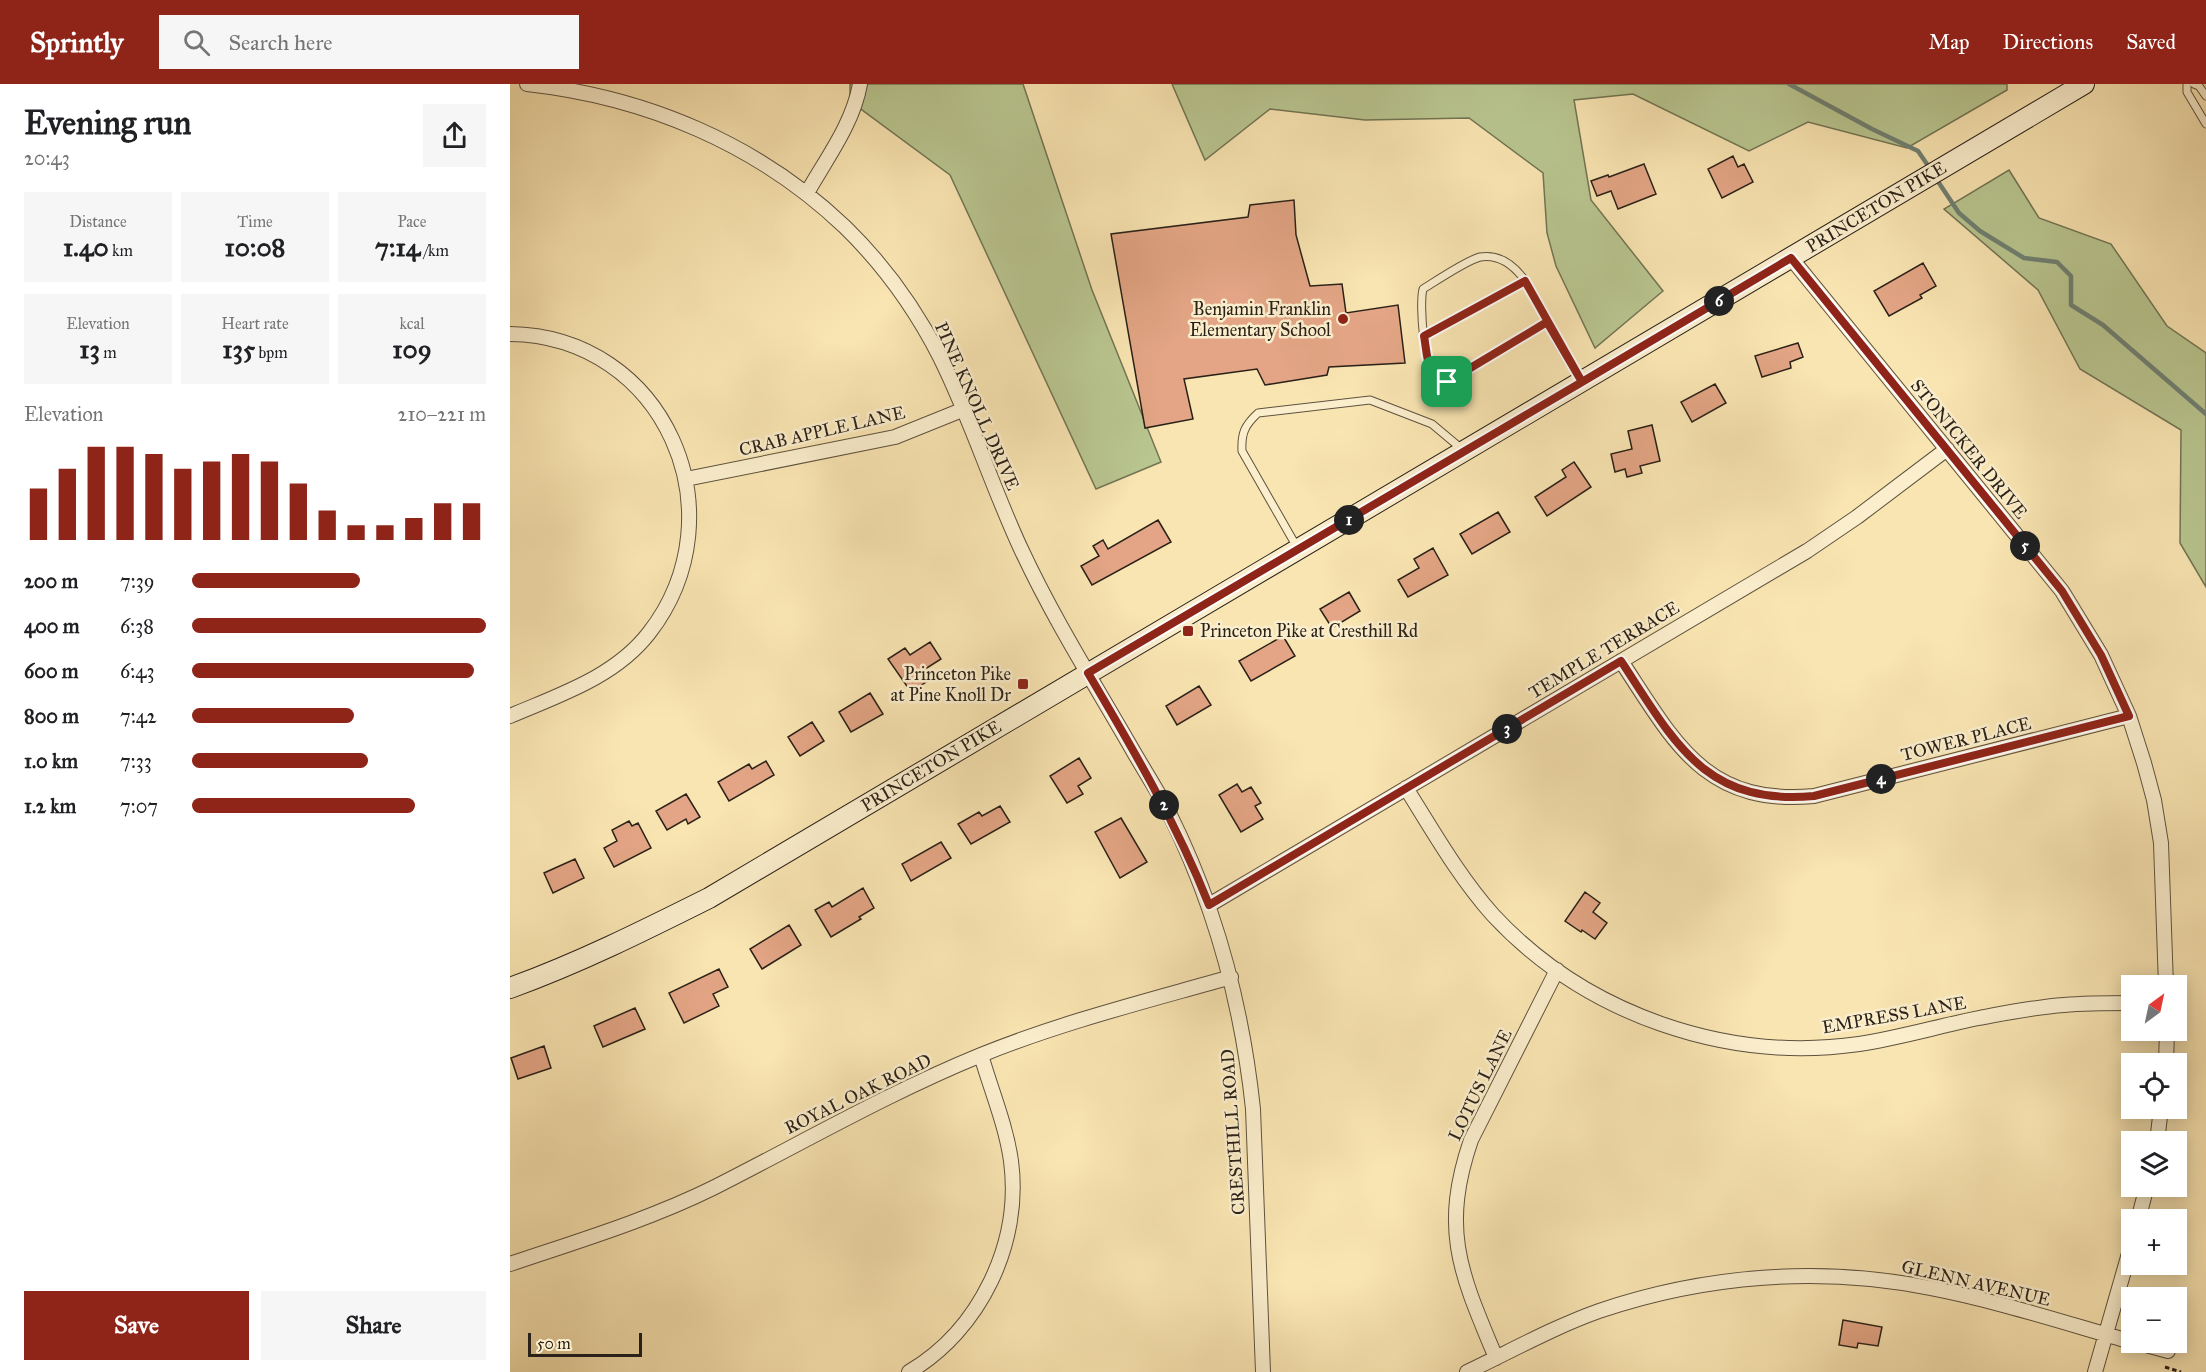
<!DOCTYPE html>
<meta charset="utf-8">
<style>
:root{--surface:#fff;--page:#f6f6f6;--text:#202124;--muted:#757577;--accent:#8f2418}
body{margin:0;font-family:"IM FELL Great Primer",serif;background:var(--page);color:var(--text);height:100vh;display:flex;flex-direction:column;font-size:22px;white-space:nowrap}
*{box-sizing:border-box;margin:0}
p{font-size:20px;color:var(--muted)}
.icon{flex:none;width:33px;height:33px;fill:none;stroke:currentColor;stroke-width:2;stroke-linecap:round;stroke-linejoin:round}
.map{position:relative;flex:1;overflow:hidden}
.sheet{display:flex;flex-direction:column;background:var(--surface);width:510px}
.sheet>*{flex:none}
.needle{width:39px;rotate:33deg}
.controls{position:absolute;left:1611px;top:891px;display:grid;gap:12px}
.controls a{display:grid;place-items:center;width:66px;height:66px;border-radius:0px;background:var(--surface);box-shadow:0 3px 15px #0003;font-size:30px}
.scale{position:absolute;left:18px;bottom:15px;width:114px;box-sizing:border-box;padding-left:6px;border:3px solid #2a2118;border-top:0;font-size:16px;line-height:21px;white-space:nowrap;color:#2a2118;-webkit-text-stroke:4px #fbeecd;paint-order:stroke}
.pin{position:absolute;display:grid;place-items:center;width:51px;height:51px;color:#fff;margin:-26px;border-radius:12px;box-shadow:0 3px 9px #0006}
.km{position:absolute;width:30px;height:30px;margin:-15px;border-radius:50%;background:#222;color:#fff;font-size:16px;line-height:30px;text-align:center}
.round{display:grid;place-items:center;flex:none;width:63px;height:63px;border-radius:0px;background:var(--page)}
.head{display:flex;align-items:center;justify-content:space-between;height:102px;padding:0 24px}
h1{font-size:33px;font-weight:800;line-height:45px}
.metrics{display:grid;grid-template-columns:repeat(3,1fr);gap:9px;height:102px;padding:6px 24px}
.metrics div{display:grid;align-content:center;border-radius:0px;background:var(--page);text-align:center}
.metrics b{font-size:26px;font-weight:800}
.metrics small{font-size:16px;font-weight:400}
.metrics p{font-size:16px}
.chart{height:168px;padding:12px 24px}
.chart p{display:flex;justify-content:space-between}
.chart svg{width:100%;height:108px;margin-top:6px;stroke:var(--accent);stroke-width:6}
.action{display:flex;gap:12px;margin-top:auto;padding:12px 24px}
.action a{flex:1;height:69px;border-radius:0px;background:var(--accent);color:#fff;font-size:24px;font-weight:800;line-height:69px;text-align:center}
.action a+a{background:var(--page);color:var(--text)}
ul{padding:0 24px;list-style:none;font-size:20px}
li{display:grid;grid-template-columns:96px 72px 1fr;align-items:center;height:45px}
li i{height:15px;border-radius:8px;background:var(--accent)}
header{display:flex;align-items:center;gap:36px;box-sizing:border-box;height:84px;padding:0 30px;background:var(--accent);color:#fff}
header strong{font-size:28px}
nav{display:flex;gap:33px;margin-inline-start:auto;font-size:21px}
.search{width:420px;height:54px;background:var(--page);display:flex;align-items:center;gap:15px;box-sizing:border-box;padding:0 21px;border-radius:0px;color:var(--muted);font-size:22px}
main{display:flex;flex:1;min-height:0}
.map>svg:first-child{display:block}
</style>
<header>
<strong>Sprintly</strong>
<div class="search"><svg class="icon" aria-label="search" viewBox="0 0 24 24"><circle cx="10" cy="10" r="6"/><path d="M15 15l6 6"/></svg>Search here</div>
<nav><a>Map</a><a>Directions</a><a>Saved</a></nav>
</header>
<main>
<section class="sheet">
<div class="head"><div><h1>Evening run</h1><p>20:43</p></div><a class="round"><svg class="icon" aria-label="share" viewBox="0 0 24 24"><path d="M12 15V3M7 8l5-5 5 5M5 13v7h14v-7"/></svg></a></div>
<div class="metrics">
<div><p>Distance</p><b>1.40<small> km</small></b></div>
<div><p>Time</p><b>10:08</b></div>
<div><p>Pace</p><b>7:14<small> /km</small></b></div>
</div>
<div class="metrics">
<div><p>Elevation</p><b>13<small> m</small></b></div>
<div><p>Heart rate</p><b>135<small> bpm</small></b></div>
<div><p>kcal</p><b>109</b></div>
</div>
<div class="chart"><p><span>Elevation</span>210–221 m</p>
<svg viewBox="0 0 160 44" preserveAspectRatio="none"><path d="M5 44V23M15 44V15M25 44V6M35 44V6M45 44V9M55 44V15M65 44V12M75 44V9M85 44V12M95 44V21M105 44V32M115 44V38M125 44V38M135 44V35M145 44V29M155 44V29"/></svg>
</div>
<ul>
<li><b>200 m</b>7:39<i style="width:57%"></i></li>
<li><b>400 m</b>6:38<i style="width:100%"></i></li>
<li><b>600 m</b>6:43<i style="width:96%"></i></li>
<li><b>800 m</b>7:42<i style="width:55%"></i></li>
<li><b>1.0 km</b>7:33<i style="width:60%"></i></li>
<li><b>1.2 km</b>7:07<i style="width:76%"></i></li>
</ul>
<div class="action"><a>Save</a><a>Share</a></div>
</section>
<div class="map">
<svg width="1696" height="1288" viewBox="0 0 1696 1288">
<rect width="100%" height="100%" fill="#f9e5b2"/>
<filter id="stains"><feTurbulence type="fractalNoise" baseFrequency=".00333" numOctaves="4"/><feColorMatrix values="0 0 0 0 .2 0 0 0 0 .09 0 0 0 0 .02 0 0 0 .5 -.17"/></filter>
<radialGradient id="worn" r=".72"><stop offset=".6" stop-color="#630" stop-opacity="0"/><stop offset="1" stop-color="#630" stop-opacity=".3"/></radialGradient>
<path fill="#b9c690" stroke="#727454" stroke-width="1.5" d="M340 0H513L582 206 651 378 586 405 440 91 340 17Z
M662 0H1497V6L1397 64 1298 38 1239 67 1123 10 1064 16 1081 116 1153 207 1085 264 1046 182 1037 149 1033 89 959 34 855 36 760 25 695 76Z
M1499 86 1529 134 1601 160 1657 242 1696 269V503L1670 459 1671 346 1570 285 1528 206 1434 125Z"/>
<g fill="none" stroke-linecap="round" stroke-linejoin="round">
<path stroke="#708072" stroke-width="4.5" d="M1279 0 1362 45 1408 67 1421 86
M1425 93 1449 129 1470 147 1514 174 1547 178 1561 192V221L1593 241 1696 330"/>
</g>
<path fill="#e3a585" stroke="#2a2118" stroke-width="1.5" d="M1223 72 1228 83 1234 80 1243 98 1212 114 1198 85Z
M1134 80 1146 110 1108 125 1101 107 1087 112 1081 97 1098 91 1099 93Z
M784 116 786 151 800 202 832 200 836 229 888 221 895 279 819 283 817 291 755 301 747 285 674 295 683 335 635 344 601 150 738 133 740 121Z
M1413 179 1426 202 1410 211 1412 214 1379 232 1364 207Z
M1288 259 1293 273 1280 278 1281 284 1252 293 1245 272Z
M1205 300 1216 319 1182 338 1171 318Z
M1142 341 1150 377 1130 382 1132 389 1117 393 1115 385 1105 388 1101 370 1122 365 1118 347Z
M1064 378 1081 403 1037 432 1025 413 1056 393 1052 386Z
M988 428 1000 448 962 470 950 450Z
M648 436 661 458 582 501 571 482 589 472 583 462 593 456 598 465Z
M923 464 938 491 898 513 888 496 909 484 904 475Z
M839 508 850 527 822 544 810 525Z
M773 552 785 572 741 597 729 577Z
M420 558 431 575 412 587 419 596 401 608 378 575 395 564 400 571Z
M689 602 701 621 667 641 656 622Z
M360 609 373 630 341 648 329 628Z
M302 638 314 657 290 672 278 653Z
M569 674 581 694 568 702 573 710 557 719 540 692Z
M256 677 264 691 219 717 208 698 239 680 242 685Z
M727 700 732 708 741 703 751 719 745 722 753 735 731 748 709 711Z
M176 710 190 733 178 740 176 735 157 746 146 727Z
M490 722 500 738 461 760 448 740 469 728 472 732Z
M611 734 637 778 610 794 585 748Z
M119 737 122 742 128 739 141 764 104 783 94 764 107 757 102 746Z
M431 758 441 774 401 797 392 780Z
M65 775 74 794 43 809 34 789Z
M353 804 364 824 349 833 351 835 321 853 305 826 319 818 322 823Z
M1075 808 1090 819 1083 828 1097 839 1085 855 1072 846 1071 848 1055 837Z
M279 841 291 861 252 885 240 865Z
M209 885 218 903 203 910 209 922 174 939 159 909Z
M125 924 135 945 93 963 84 942Z
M34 962 41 984 8 995 1 974Z
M1333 1236 1372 1243 1368 1262 1348 1259 1347 1264 1329 1261Z"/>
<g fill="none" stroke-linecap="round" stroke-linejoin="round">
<g stroke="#5e523e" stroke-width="9">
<path id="service" d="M1677 0V8L1696 40
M1684 0 1689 2 1696 12
M1037 239 937 298C933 299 932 300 928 298 914 288 909 221 913 205 926 197 957 176 970 173 1012 166 1031 227 1046 256 1054 270 1062 283 1070 296
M914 252 1015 197
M788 465 732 367C731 349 735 341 748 329L860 316 922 340 953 366"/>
</g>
<g stroke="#5e523e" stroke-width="16">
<path id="minor" d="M17 0C136 13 248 60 335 143 374 181 406 226 430 273 461 335 482 403 511 465 543 534 584 599 622 665 634 686 648 707 659 729 706 823 732 921 743 1025L753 1288
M297 109C316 75 343 40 350 0
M1281 174 1552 507 1591 571 1619 632 1634 679 1644 716 1651 759 1656 902
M0 250C154 252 232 429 139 549 105 593 49 611 0 632
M176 395 385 353 452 326
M1111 577C1164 657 1194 722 1304 712L1619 632
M896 704C923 747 949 793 983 831 1075 930 1216 979 1349 960 1389 954 1429 942 1469 934 1496 929 1525 923 1554 921 1576 919 1599 919 1622 919
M699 821 1297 467 1347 433 1437 365
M1656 980 1657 946
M1647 1058 1651 1024
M1628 1136 1637 1102
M0 1180C68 1157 138 1136 203 1104 292 1059 378 1009 471 971 552 938 637 917 721 893
M1625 1258 1658 1267
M986 1274C951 1190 930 1147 961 1056L1047 886
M399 1288C470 1246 512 1159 501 1077 496 1041 481 1006 471 971
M957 1288C1001 1267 1044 1243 1089 1227 1195 1191 1310 1182 1420 1204 1488 1217 1555 1239 1622 1258
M1585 1288 1622 1159"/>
</g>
<g stroke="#2a2118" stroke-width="22">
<path id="secondary" d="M0 904C69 879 133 847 199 814L1574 0"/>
</g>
<path stroke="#2a2118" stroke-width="3" stroke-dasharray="4.5 3" stroke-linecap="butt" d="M1655 1283 1671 1288"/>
<use href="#service" stroke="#fbeecd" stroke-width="7"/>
<use href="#minor" stroke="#fbeecd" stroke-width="14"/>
<use href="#secondary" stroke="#fbeecd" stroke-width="20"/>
</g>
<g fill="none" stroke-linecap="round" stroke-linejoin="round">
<g stroke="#fff" stroke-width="12">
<path id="route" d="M937 298 1037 238 1072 298 578 589C623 665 666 738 699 821L1111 577C1164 657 1194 722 1304 712L1619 632 1591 571 1552 507 1281 174 1072 298 1015 197 914 252C917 267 917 301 937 298"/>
</g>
<use href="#route" stroke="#8f2418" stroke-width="8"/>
</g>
<g fill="#8f2418" stroke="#fbeecd" stroke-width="2">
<circle cx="833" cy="235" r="6"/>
<rect x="672" y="541" width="12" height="12" rx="3"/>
<rect x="507" y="594" width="12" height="12" rx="3"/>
</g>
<g text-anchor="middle" stroke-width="5" stroke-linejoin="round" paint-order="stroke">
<g font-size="18" fill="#2a2118" stroke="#fbeecd">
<text transform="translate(1366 123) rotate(-31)" y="6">PRINCETON PIKE</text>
<text transform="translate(467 322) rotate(66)" y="6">PINE KNOLL DRIVE</text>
<text transform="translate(312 347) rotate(-13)" y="6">CRAB APPLE LANE</text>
<text transform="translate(1459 365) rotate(51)" y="6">STONICKER DRIVE</text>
<text transform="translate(1094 566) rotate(-31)" y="6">TEMPLE TERRACE</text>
<text transform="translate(1456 655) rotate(-14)" y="6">TOWER PLACE</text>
<text transform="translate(421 682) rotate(-31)" y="6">PRINCETON PIKE</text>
<text transform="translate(1384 931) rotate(-10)" y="6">EMPRESS LANE</text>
<text transform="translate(970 1001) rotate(-64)" y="6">LOTUS LANE</text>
<text transform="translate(348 1010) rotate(-26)" y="6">ROYAL OAK ROAD</text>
<text transform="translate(723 1048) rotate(-94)" y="6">CRESTHILL ROAD</text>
<text transform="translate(1466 1199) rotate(13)" y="6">GLENN AVENUE</text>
</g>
<g font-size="18" fill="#2a2118" stroke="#fbeecd" text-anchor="end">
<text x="821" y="231">Benjamin Franklin<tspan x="821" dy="21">Elementary School</tspan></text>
<text x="690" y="553" text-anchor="start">Princeton Pike at Cresthill Rd</text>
<text x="501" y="596">Princeton Pike<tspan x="501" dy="21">at Pine Knoll Dr</tspan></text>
</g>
</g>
<rect width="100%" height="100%" filter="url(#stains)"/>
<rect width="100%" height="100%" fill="url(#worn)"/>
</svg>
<div class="controls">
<a><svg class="needle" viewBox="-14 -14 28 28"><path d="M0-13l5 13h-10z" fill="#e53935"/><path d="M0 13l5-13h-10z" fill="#757577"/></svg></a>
<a><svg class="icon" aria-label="locate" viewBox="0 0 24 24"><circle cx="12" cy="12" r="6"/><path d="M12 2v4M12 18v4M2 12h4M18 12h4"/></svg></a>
<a><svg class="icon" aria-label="layers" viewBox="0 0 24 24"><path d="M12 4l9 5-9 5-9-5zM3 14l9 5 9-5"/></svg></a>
<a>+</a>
<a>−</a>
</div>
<div class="scale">50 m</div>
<div class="pin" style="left:937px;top:298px;background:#1e9e55"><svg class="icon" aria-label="arrive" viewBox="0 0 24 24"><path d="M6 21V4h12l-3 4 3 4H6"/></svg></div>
<b class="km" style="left:839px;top:436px">1</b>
<b class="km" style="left:654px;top:721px">2</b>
<b class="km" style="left:997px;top:645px">3</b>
<b class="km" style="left:1371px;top:695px">4</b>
<b class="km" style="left:1515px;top:462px">5</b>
<b class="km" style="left:1209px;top:217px">6</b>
</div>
</main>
